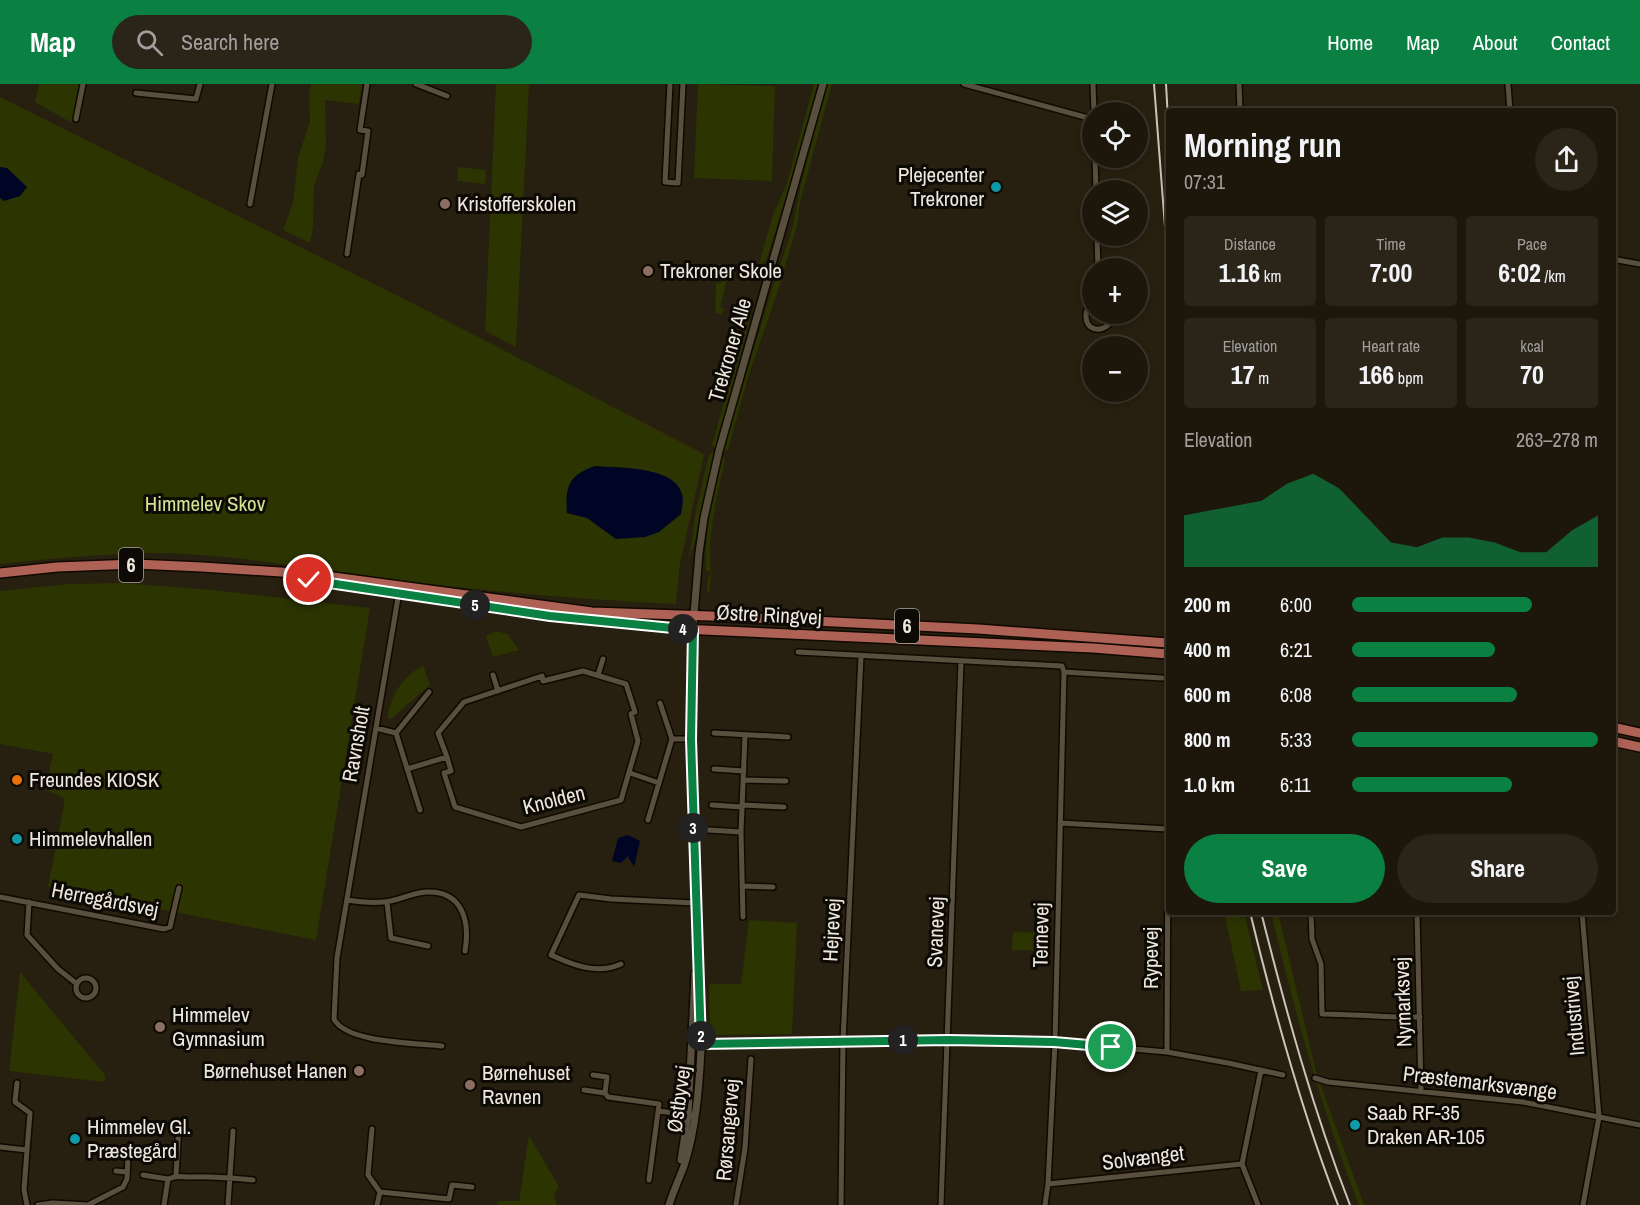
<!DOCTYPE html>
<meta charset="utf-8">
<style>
:root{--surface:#1d170b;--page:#2a2419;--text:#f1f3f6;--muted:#a09f9d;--line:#3b362c;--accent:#0b8043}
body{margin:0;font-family:"Archivo Narrow",sans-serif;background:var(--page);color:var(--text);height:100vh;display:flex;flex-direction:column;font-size:22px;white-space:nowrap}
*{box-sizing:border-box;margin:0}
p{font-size:20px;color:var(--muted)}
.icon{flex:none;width:33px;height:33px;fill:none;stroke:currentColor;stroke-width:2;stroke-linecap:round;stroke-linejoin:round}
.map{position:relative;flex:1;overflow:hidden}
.details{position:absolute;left:1166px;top:24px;width:450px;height:807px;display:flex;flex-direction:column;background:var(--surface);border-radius:6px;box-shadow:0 3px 9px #0003,0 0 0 2px var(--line)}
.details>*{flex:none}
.buttons{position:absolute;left:1082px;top:18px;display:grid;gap:12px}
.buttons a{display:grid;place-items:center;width:66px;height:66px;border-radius:50%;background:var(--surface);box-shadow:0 3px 9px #0003,0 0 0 2px var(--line);font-size:30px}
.pin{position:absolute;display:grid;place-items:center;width:51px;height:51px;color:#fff;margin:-26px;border:3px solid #fff;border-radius:50%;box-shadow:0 2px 6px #0007}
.km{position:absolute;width:30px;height:30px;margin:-15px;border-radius:50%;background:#222;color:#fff;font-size:16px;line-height:30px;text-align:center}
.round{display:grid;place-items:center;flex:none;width:63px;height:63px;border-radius:32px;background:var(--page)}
.headline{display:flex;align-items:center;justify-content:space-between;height:102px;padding:0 18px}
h1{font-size:33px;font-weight:700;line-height:45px}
.stats{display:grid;grid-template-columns:repeat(3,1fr);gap:9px;height:102px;padding:6px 18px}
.stats div{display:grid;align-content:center;border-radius:6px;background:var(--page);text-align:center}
.stats b{font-size:26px;font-weight:700}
.stats small{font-size:16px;font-weight:400}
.stats p{font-size:16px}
.chart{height:168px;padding:12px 18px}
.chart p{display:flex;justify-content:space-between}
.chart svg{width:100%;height:108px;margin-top:6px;fill:var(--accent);opacity:.7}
.cta{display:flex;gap:12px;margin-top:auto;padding:12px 18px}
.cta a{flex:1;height:69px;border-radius:36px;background:var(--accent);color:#fff;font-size:24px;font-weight:700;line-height:69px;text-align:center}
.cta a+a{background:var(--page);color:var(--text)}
ul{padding:0 18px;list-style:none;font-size:20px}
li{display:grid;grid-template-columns:96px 72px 1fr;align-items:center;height:45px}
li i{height:15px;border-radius:8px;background:var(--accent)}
header{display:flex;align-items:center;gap:36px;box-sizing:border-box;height:84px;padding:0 30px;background:var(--accent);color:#fff}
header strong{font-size:28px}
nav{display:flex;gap:33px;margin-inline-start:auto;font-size:21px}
.search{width:420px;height:54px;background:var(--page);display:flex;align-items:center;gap:15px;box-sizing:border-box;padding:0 21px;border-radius:33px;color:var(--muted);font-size:22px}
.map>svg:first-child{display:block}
</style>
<header>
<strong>Map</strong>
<div class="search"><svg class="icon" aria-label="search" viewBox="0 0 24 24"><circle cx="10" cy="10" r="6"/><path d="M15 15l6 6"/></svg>Search here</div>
<nav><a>Home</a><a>Map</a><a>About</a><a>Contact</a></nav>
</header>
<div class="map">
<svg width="1640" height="1121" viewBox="0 0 1640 1121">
<rect width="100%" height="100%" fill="#271f0f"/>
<path fill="#2c3401" d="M39 0H80L72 39 35 18Z
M311 0H362L359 20 325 16 326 59 323 78 314 102 313 143 310 159 283 146 293 119 298 74 310 37 309 11Z
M496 0H529L516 263 485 247Z
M698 0 775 2 772 97 694 94Z
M814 0H818L793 91 768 171 764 179 759 180 773 131 787 99Z
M827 0H832L800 118 797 142 783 189H782L780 182 793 142 801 100Z
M0 13 422 224 700 368 704 371 680 480 676 520C586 516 497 508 408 498 322 488 237 469 150 469 100 470 50 475 0 480Z
M458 83 486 86 485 100 457 97Z
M719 179 733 182 735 185 734 193 728 192 720 223 724 225 721 231 715 228 716 199H721V186L716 185Z
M779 194 782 195 748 293 728 366 723 368 774 198Z
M748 218 752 219 751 232 715 364 712 361 741 257Z
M712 368 714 369 694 461 689 476 696 426 709 371Z
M722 371 725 375C719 403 713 430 710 458 709 475 713 493 709 509L707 507 708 493H710V487H706C704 447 713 409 722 371Z
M123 499 212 506 370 524 316 856 48 803 65 715 45 705 53 670 0 660V507L68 500Z
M495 547 508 550 519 566 493 573 486 552Z
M423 581 430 601 392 634H387C392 609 401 595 423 581Z
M1224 828H1244L1263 906 1241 907Z
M1271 828H1278L1317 991 1364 1121H1359C1322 1026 1294 927 1271 828Z
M749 836 797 839 792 950 716 951 710 946 709 900H741Z
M1013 848 1049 849 1048 867 1012 866Z
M20 888 105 991V998L9 987Z
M529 1051 559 1103 554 1110 557 1121H497L498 1117H519Z"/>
<path fill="#000525" d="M0 83 7 84 27 103 20 112 4 117 0 114Z
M595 382C619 384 675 382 682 410 684 416 682 424 681 430L659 448 645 453 616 455 587 434 567 429C565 402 569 391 595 382Z
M628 751 640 757 634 783 628 772 621 779 612 777 618 754Z"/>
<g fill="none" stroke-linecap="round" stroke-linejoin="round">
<g stroke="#100900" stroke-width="8">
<path id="minor" d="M416 0 447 12
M670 0 665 98 678 99 683 0
M964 0 1092 35
M1093 0 1094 28
M1239 0 1240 27
M1508 0 1510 27
M136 9 196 15 200 0
M76 35 83 0
M1095 74 1096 106
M250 120 272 0
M1097 152 1098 184
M347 170 359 90 362 91 368 47 360 46 367 0
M1612 175 1640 180
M1092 215C1090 222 1085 226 1086 233 1087 252 1113 247 1113 230
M399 508 337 874 334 935C346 959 417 959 442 962
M798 568 1062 582 1064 588 1055 958 1048 1100 1045 1121
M1064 588 1162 594
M493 591 498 607
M598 591 603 575
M376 644 396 649
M714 649 788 653
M672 655H691
M407 685 447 673 451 687 444 689 455 723 521 743 621 716 638 657 631 630 635 628 626 600 583 587 543 597 542 592 464 618 438 649 447 673
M714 685 744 687
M630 689 659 699
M743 696 786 697
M712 721 742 723
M742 721 784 723
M420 726 396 649 429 608
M648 736 672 655 660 619
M1060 739 1168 745
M693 745 741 748
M742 802 773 803
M0 813 164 845 170 843 179 804
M347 816C358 818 372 819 384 818 398 817 411 809 426 808 463 806 470 838 465 867
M29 818 27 851 58 885 77 900
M387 818 391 854 428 862
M1311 828 1312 855 1321 880 1322 930C1355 930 1387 934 1420 933
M1417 828 1421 1007
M1582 828 1599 1033 1583 1121
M743 833 741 748 745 651
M621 880C597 891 573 881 551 871L579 811 611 815 695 819
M76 904a10 10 0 1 1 20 0a10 10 0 1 1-20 0Z
M691 960 948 956 1055 958 1167 968 1228 979 1283 991
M1167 968 1168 740
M593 991 607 993 605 1009
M1315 994 1328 998 1523 1018 1640 1041
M17 999 15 1018 30 1029 27 1066
M584 1006 605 1009 608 1013 659 1020 649 1096
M658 1027 692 1031
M372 1045 368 1091 380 1108 377 1121
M0 1063 27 1066 24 1106 27 1121
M116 1087 127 1088
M143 1091 168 1095
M176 1091 179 1042
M1048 1100 1242 1080
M380 1108 449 1115 452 1101 472 1103
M38 1121 53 1119 88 1121 123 1103 127 1095 128 1072
M164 1121 168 1095C177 1091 181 1093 191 1093 212 1092 231 1094 253 1096
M228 1121 233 1047
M736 1121 745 1064 751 975
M841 1121 843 957 861 572
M941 1121 961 577
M1258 1121 1242 1080 1261 986"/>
</g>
<g stroke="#100900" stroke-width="10">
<path id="tertiary" d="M681 1076 688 1031 695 890
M669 1121C673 1108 679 1095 684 1082 696 1045 699 1004 701 966L691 655 692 555 699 469 704 434 719 367 823 0"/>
</g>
<g stroke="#100900" stroke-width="12">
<path id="primary" d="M0 489 57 483 135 480 202 483 311 490 592 528 710 532 978 545 1168 559
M298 494 550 532 681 545 1093 564 1168 570
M1612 643 1640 649
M1612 657 1640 663"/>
</g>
<use href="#minor" stroke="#584f3e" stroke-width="5"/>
<use href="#tertiary" stroke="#584f3e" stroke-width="7"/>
<use href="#primary" stroke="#ad6255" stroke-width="9"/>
<path stroke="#cac5ba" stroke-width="2" d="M1154 0 1168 182
M1166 0 1168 35
M1250 828C1274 927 1301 1026 1338 1121
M1261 828C1286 927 1313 1026 1350 1121"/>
</g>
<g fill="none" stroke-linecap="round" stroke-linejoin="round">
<g stroke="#fff" stroke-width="12">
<path id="route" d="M309 496 550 532 693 546 691 655 701 960 948 956 1054 958 1111 963"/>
</g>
<use href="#route" stroke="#0b8043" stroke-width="8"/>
</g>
<g fill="#0f9aa8" stroke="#0d0904" stroke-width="2">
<circle cx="996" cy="103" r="6"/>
<circle cx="17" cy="755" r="6"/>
<circle cx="1355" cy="1041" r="6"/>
<circle cx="75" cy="1055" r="6"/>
</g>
<g fill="#8d6e63" stroke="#0d0904" stroke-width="2">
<circle cx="445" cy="120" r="6"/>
<circle cx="648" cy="187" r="6"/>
<circle cx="160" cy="943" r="6"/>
<circle cx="359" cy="987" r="6"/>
<circle cx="470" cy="1001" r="6"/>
</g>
<circle fill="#e8710a" stroke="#0d0904" stroke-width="2" cx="17" cy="696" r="6"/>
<g text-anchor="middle" stroke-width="6" stroke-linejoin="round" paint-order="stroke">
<g fill="#0d0904" stroke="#aaa59d" stroke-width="1.5">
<rect x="119" y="464" width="24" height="34" rx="4.5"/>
<rect x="895" y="525" width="24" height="34" rx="4.5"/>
</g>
<g font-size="20" font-weight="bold" fill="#ede8de">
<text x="131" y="488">6</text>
<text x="907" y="549">6</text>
</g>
<g font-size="21" fill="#ede8de" stroke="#0d0904" text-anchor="start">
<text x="984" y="98" text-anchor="end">Plejecenter<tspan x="984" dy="24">Trekroner</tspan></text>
<text x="457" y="127">Kristofferskolen</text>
<text x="660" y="194">Trekroner Skole</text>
<text x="29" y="703">Freundes KIOSK</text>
<text x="29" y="762">Himmelevhallen</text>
<text x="172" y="938">Himmelev<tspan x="172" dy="24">Gymnasium</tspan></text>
<text x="347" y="994" text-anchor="end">Børnehuset Hanen</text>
<text x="482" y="996">Børnehuset<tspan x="482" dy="24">Ravnen</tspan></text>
<text x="1367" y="1036">Saab RF-35<tspan x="1367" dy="24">Draken AR-105</tspan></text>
<text x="87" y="1050">Himmelev Gl.<tspan x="87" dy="24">Præstegård</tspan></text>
</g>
<g font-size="21" fill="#ede8de" stroke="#0d0904">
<text transform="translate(730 266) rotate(-74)" y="7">Trekroner Alle</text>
<text transform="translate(769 531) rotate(3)" y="7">Østre Ringvej</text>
<text transform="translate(356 660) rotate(-80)" y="7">Ravnsholt</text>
<text transform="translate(554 716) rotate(-14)" y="7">Knolden</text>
<text transform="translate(105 816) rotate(11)" y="7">Herregårdsvej</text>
<text transform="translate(832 846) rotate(-87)" y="7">Hejrevej</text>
<text transform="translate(936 848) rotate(-88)" y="7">Svanevej</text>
<text transform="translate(1041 851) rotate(-89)" y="7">Ternevej</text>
<text transform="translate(1151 874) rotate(-90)" y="7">Rypevej</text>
<text transform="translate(1403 918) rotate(-92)" y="7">Nymarksvej</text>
<text transform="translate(1574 932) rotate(-95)" y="7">Industrivej</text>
<text transform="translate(1480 999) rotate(7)" y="7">Præstemarksvænge</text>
<text transform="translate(679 1015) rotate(-82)" y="7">Østbyvej</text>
<text transform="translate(728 1046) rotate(-85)" y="7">Rørsangervej</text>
<text transform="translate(1143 1074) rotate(-7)" y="7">Solvænget</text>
</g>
<g font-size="21" fill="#d1e292" stroke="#0d0904">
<text x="205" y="427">Himmelev Skov</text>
</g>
</g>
</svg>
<div class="buttons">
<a><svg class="icon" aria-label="locate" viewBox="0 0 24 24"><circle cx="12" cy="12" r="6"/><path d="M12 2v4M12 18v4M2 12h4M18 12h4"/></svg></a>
<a><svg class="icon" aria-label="layers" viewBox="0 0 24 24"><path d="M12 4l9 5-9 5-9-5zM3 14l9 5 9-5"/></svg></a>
<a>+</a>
<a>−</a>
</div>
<div class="pin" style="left:1111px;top:963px;background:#1e9e55"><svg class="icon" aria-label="arrive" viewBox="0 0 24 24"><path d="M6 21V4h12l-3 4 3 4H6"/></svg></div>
<div class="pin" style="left:309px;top:496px;background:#d93025"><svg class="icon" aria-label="check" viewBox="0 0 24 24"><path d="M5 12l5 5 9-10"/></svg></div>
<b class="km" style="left:903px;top:956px">1</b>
<b class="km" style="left:701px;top:952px">2</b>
<b class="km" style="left:693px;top:744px">3</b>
<b class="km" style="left:683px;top:545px">4</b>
<b class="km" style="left:475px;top:521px">5</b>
<section class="details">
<div class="headline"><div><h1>Morning run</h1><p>07:31</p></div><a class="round"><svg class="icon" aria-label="share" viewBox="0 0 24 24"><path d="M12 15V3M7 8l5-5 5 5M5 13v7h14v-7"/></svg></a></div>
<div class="stats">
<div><p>Distance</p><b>1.16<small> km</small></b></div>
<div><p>Time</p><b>7:00</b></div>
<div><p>Pace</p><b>6:02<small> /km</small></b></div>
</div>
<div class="stats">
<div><p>Elevation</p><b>17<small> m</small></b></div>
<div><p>Heart rate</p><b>166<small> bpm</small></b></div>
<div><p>kcal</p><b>70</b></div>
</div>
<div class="chart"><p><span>Elevation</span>263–278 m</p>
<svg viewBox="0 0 160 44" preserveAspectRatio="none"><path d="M0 44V23L10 21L20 19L30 17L40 10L50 6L60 12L70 23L80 34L90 36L100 32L110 32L120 34L130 38L140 38L150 29L160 23V44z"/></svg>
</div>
<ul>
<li><b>200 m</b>6:00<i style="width:73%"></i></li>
<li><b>400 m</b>6:21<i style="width:58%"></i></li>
<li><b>600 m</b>6:08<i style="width:67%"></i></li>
<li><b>800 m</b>5:33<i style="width:100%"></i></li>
<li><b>1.0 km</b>6:11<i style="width:65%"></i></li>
</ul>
<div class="cta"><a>Save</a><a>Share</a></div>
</section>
</div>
